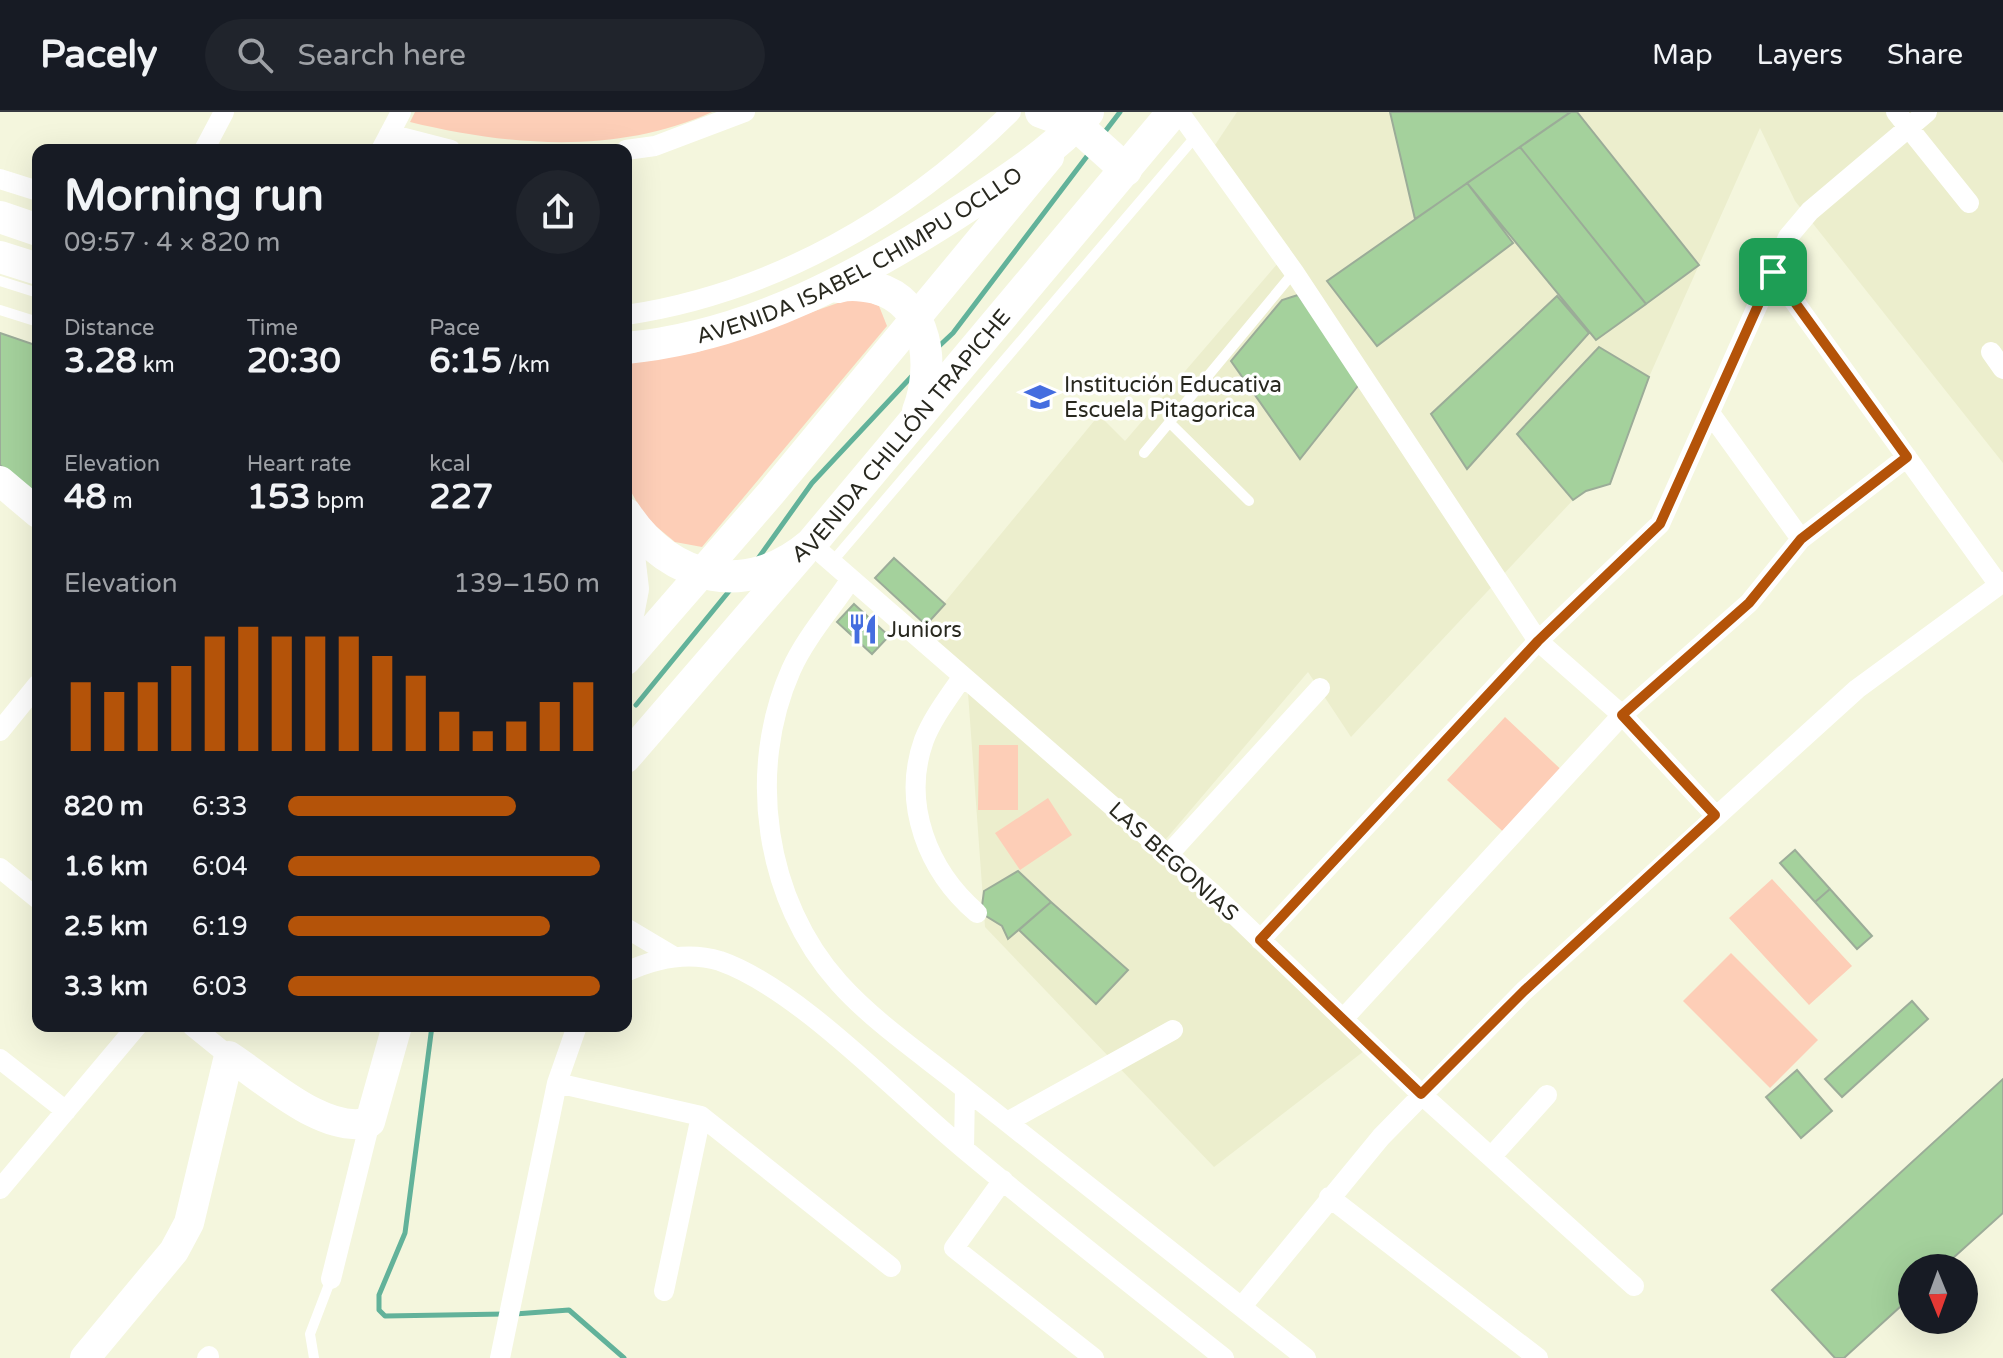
<!DOCTYPE html>
<meta charset="utf-8">
<style>
:root{--surface:#171b24;--page:#20242c;--text:#f1f3f6;--muted:#9ea1a6;--line:#363941;--accent:#b45309}
body{margin:0;font-family:"Varela Round",sans-serif;background:var(--page);color:var(--text);height:100vh;display:flex;flex-direction:column;font-size:30px;white-space:nowrap}
*{box-sizing:border-box;margin:0}
p{font-size:26px;color:var(--muted)}
.icon{flex:none;width:44px;height:44px;fill:none;stroke:currentColor;stroke-width:2;stroke-linecap:round;stroke-linejoin:round}
.map{position:relative;flex:1;overflow:hidden}
.sheet{position:absolute;left:32px;top:32px;width:600px;height:888px;display:flex;flex-direction:column;background:var(--surface);border-radius:16px;box-shadow:0 8px 32px #0002}
.sheet>*{flex:none}
.needle{width:52px;rotate:179deg}
.tools{position:absolute;left:1898px;top:1142px;display:grid;gap:16px}
.tools a{display:grid;place-items:center;width:80px;height:80px;border-radius:50%;background:var(--surface);box-shadow:0 8px 32px #0002;font-size:40px}
.pin{position:absolute;display:grid;place-items:center;width:68px;height:68px;color:#fff;margin:-34px;border-radius:16px;box-shadow:0 4px 12px #0006}
.round{display:grid;place-items:center;flex:none;width:84px;height:84px;border-radius:42px;background:var(--page)}
.head{display:flex;align-items:center;justify-content:space-between;height:136px;padding:0 32px}
h1{font-size:44px;font-weight:800;line-height:60px}
.stats{display:grid;grid-template-columns:repeat(3,1fr);gap:12px;height:136px;padding:8px 32px}
.stats div{display:grid;align-content:center}
.stats b{font-size:34px;font-weight:800}
.stats small{font-size:22px;font-weight:400}
.stats p{font-size:22px}
.chart{height:224px;padding:16px 32px}
.chart p{display:flex;justify-content:space-between}
.chart svg{width:100%;height:144px;margin-top:8px;stroke:var(--accent);stroke-width:6}
ul{padding:0 32px;list-style:none;font-size:26px}
li{display:grid;grid-template-columns:128px 96px 1fr;align-items:center;height:60px}
li i{height:20px;border-radius:10px;background:var(--accent)}
header{display:flex;align-items:center;gap:48px;box-sizing:border-box;height:112px;padding:0 40px;background:var(--surface);border-bottom:2px solid var(--line)}
header strong{font-size:38px}
nav{display:flex;gap:44px;margin-inline-start:auto;font-size:28px}
.search{width:560px;height:72px;background:var(--page);display:flex;align-items:center;gap:20px;box-sizing:border-box;padding:0 28px;border-radius:44px;color:var(--muted);font-size:30px}
.map>svg:first-child{display:block}
</style>
<header>
<strong>Pacely</strong>
<div class="search"><svg class="icon" aria-label="search" viewBox="0 0 24 24"><circle cx="10" cy="10" r="6"/><path d="M15 15l6 6"/></svg>Search here</div>
<nav><a>Map</a><a>Layers</a><a>Share</a></nav>
</header>
<div class="map">
<svg width="2003" height="1246" viewBox="0 0 2003 1246">
<rect width="100%" height="100%" fill="#f4f6dd"/>
<path fill="#eceecd" d="M1237 0H2003V351L1795 89 1760 16 1649 265 1586 379 1573 388 1351 625 1308 560 1166 727 1377 929 1214 1055 985 815 968 581 926 513 1099 303 1125 329 1290 137 1215 33Z"/>
<path fill="#fdceb7" d="M415 0H712C617 43 509 34 410 10Z
M855 185 879 194 887 214 702 435 675 430 646 406 626 371V250L698 240Z
M1505 605 1569 665 1511 727 1447 668Z
M979 633H1018V698H978Z
M1048 686 1072 723 1020 758 995 721Z
M1772 767 1852 854 1809 893 1729 806Z
M1731 841 1818 928 1770 976 1683 889Z"/>
<g fill="none" stroke-linecap="round" stroke-linejoin="round">
<path stroke="#62b29a" stroke-width="5" d="M1104 21 1120 0
M937 236 953 221 1091 39
M757 448 812 371 913 263
M636 593 730 478
M432 914 405 1121 379 1183V1198L385 1204 505 1202
M515 1202 569 1198 624 1246"/>
</g>
<path fill="#a4d19c" stroke="#9bac98" stroke-width="2" d="M1390 0H1568L1569 1 1415 107Z
M1577 0 1699 153 1646 192 1520 35 1571 0Z
M1520 35 1646 192 1596 228 1467 71Z
M1467 71 1513 131 1377 234 1327 169Z
M1298 183 1361 270 1300 347 1231 249 1282 188Z
M1557 184 1589 221 1467 357 1431 302Z
M0 221 38 234V384L0 353Z
M1599 235 1649 265 1610 372 1586 379 1573 388 1517 322Z
M894 446 945 492 926 513 875 466Z
M854 492 889 524 872 542 837 510Z
M1795 738 1830 777 1815 790 1780 751Z
M1018 759 1051 790 1008 827 1002 814 981 801 984 779Z
M1830 777 1872 824 1857 837 1815 790Z
M1051 790 1128 858 1096 892 1019 818Z
M1912 889 1928 907 1842 985 1825 967Z
M1797 958 1832 999 1801 1026 1766 985Z
M2003 967V1101L1942 1156H1912V1184L1844 1246H1835L1772 1178Z"/>
<g fill="none" stroke-linecap="round" stroke-linejoin="round">
<path stroke="#fff" stroke-width="10" d="M0 169 38 181
M0 198 38 210
M1169 310 1249 389
M1144 341 1294 160
M832 450 1196 24
M314 1246 310 1222 331 1167"/>
<path stroke="#fff" stroke-width="20" d="M1179 0 1294 160 1538 529 1622 603 1715 703
M1896 0 1969 91
M389 22 451 38
M204 38 224 0
M381 38 401 0
M626 38 655 34 745 0
M0 67 38 79
M1773 160 1999 473
M626 203C774 181 906 104 1011 0
M1991 240 2003 257
M1710 301 1801 427
M811 432 1211 780 1421 982 1634 1174
M851 467C832 496 805 526 791 558 746 659 765 789 839 871 875 911 923 943 965 977L964 1037
M963 564C949 585 933 605 924 628 901 692 928 759 977 801
M0 619 38 572
M1168 743 1320 576
M0 756 38 787
M626 816 673 844
M1260 828 1538 529 1660 412 1788 125 1810 99 1927 0
M626 860C656 846 687 839 720 849 798 876 898 983 964 1037 1049 1108 1137 1177 1224 1246
M1343 907 1622 603 1749 491 1801 427 1907 345
M192 914 229 944
M0 947 66 999
M557 971 701 1004 891 1155
M965 977 1007 1010 1173 918
M1007 1010 1306 1246
M1491 1045 1547 983
M1003 1068 954 1136 1094 1246
M0 1077 137 914
M1329 1085 1538 1246
M331 1167 370 1010
M664 1179 701 1004
M1243 1193 1381 1025 1524 879 1857 577 2003 470
M207 1246 209 1244
M500 1246 557 971 577 914"/>
<path stroke="#fff" stroke-width="30" d="M0 369 38 401
M626 548 771 381 1049 45
M626 646 802 442
M85 1246 174 1139 189 1111 229 944C266 968 326 1024 370 1010L397 914"/>
<g stroke="#fff" stroke-width="32">
<path d="M1041 0 1076 13 1126 58"/>
<path d="M0 105 38 118"/>
<path d="M0 145 38 157"/>
<path d="M838 175C850 171 863 173 876 176 929 191 935 254 918 299"/>
<path id="s1" d="M626 236C752 224 864 162 968 94 1010 67 1054 38 1088 0"/>
<path id="s2" d="M626 402C671 470 748 486 811 432L1173 0"/>
<path d="M626 418 633 477 626 513"/>
</g>
</g>
<g fill="none" stroke-linecap="round" stroke-linejoin="round">
<g stroke="#fff" stroke-width="16">
<path id="route" d="M1773 160 1907 345 1801 427 1749 491 1622 603 1715 703 1524 879 1421 982 1260 828 1538 529 1660 412Z"/>
</g>
<use href="#route" stroke="#b45309" stroke-width="10"/>
</g>
<defs>
<g id="school-bare" transform="scale(2.4)"><path d="M0-5L7-2L0 1L-7-2ZM-4 1L0 2.5L4 1V4Q0 6-4 4Z" fill="#446ddf" stroke="#fff" stroke-width="2.5" paint-order="stroke"/></g>
<g id="restaurant-bare" transform="scale(2.4)"><path d="M-5-6h1v4h1v-4h1v4h1v-4h1v5L-1.5 .5V6h-2V.5L-5-1ZM5-6V6H3V1.5H1.5Q1.5-4 5-6Z" fill="#446ddf" stroke="#fff" stroke-width="2.5" paint-order="stroke"/></g>
</defs>
<g fill-rule="evenodd">
<use href="#school-bare" x="1040" y="285"/>
<use href="#restaurant-bare" x="863" y="517"/>
</g>
<g text-anchor="middle" stroke-width="7" stroke-linejoin="round" paint-order="stroke">
<g font-size="22" fill="#28281f" stroke="#fff">
<text dy="8" stroke="none"><textPath href="#s1" startOffset="254">AVENIDA ISABEL CHIMPU OCLLO</textPath></text>
<text dy="8" stroke="none"><textPath href="#s2" startOffset="356">AVENIDA CHILLÓN TRAPICHE</textPath></text>
<text transform="translate(1174 749) rotate(42)" y="8">LAS BEGONIAS</text>
</g>
<g font-size="22" fill="#28281f" stroke="#fff" text-anchor="start">
<text x="1064" y="280">Institución Educativa<tspan x="1064" dy="25">Escuela Pitagorica</tspan></text>
<text x="887" y="525">Juniors</text>
</g>
</g>
</svg>
<div class="tools">
<a><svg class="needle" viewBox="-14 -14 28 28"><path d="M0-13l5 13h-10z" fill="#e53935"/><path d="M0 13l5-13h-10z" fill="#9ea1a6"/></svg></a>
</div>
<div class="pin" style="left:1773px;top:160px;background:#1e9e55"><svg class="icon" aria-label="arrive" viewBox="0 0 24 24"><path d="M6 21V4h12l-3 4 3 4H6"/></svg></div>
<section class="sheet">
<div class="head"><div><h1>Morning run</h1><p>09:57 · 4 × 820 m</p></div><a class="round"><svg class="icon" aria-label="share" viewBox="0 0 24 24"><path d="M12 15V3M7 8l5-5 5 5M5 13v7h14v-7"/></svg></a></div>
<div class="stats">
<div><p>Distance</p><b>3.28<small> km</small></b></div>
<div><p>Time</p><b>20:30</b></div>
<div><p>Pace</p><b>6:15<small> /km</small></b></div>
</div>
<div class="stats">
<div><p>Elevation</p><b>48<small> m</small></b></div>
<div><p>Heart rate</p><b>153<small> bpm</small></b></div>
<div><p>kcal</p><b>227</b></div>
</div>
<div class="chart"><p><span>Elevation</span>139–150 m</p>
<svg viewBox="0 0 160 44" preserveAspectRatio="none"><path d="M5 44V23M15 44V26M25 44V23M35 44V18M45 44V9M55 44V6M65 44V9M75 44V9M85 44V9M95 44V15M105 44V21M115 44V32M125 44V38M135 44V35M145 44V29M155 44V23"/></svg>
</div>
<ul>
<li><b>820 m</b>6:33<i style="width:73%"></i></li>
<li><b>1.6 km</b>6:04<i style="width:100%"></i></li>
<li><b>2.5 km</b>6:19<i style="width:84%"></i></li>
<li><b>3.3 km</b>6:03<i style="width:100%"></i></li>
</ul>
</section>
</div>
